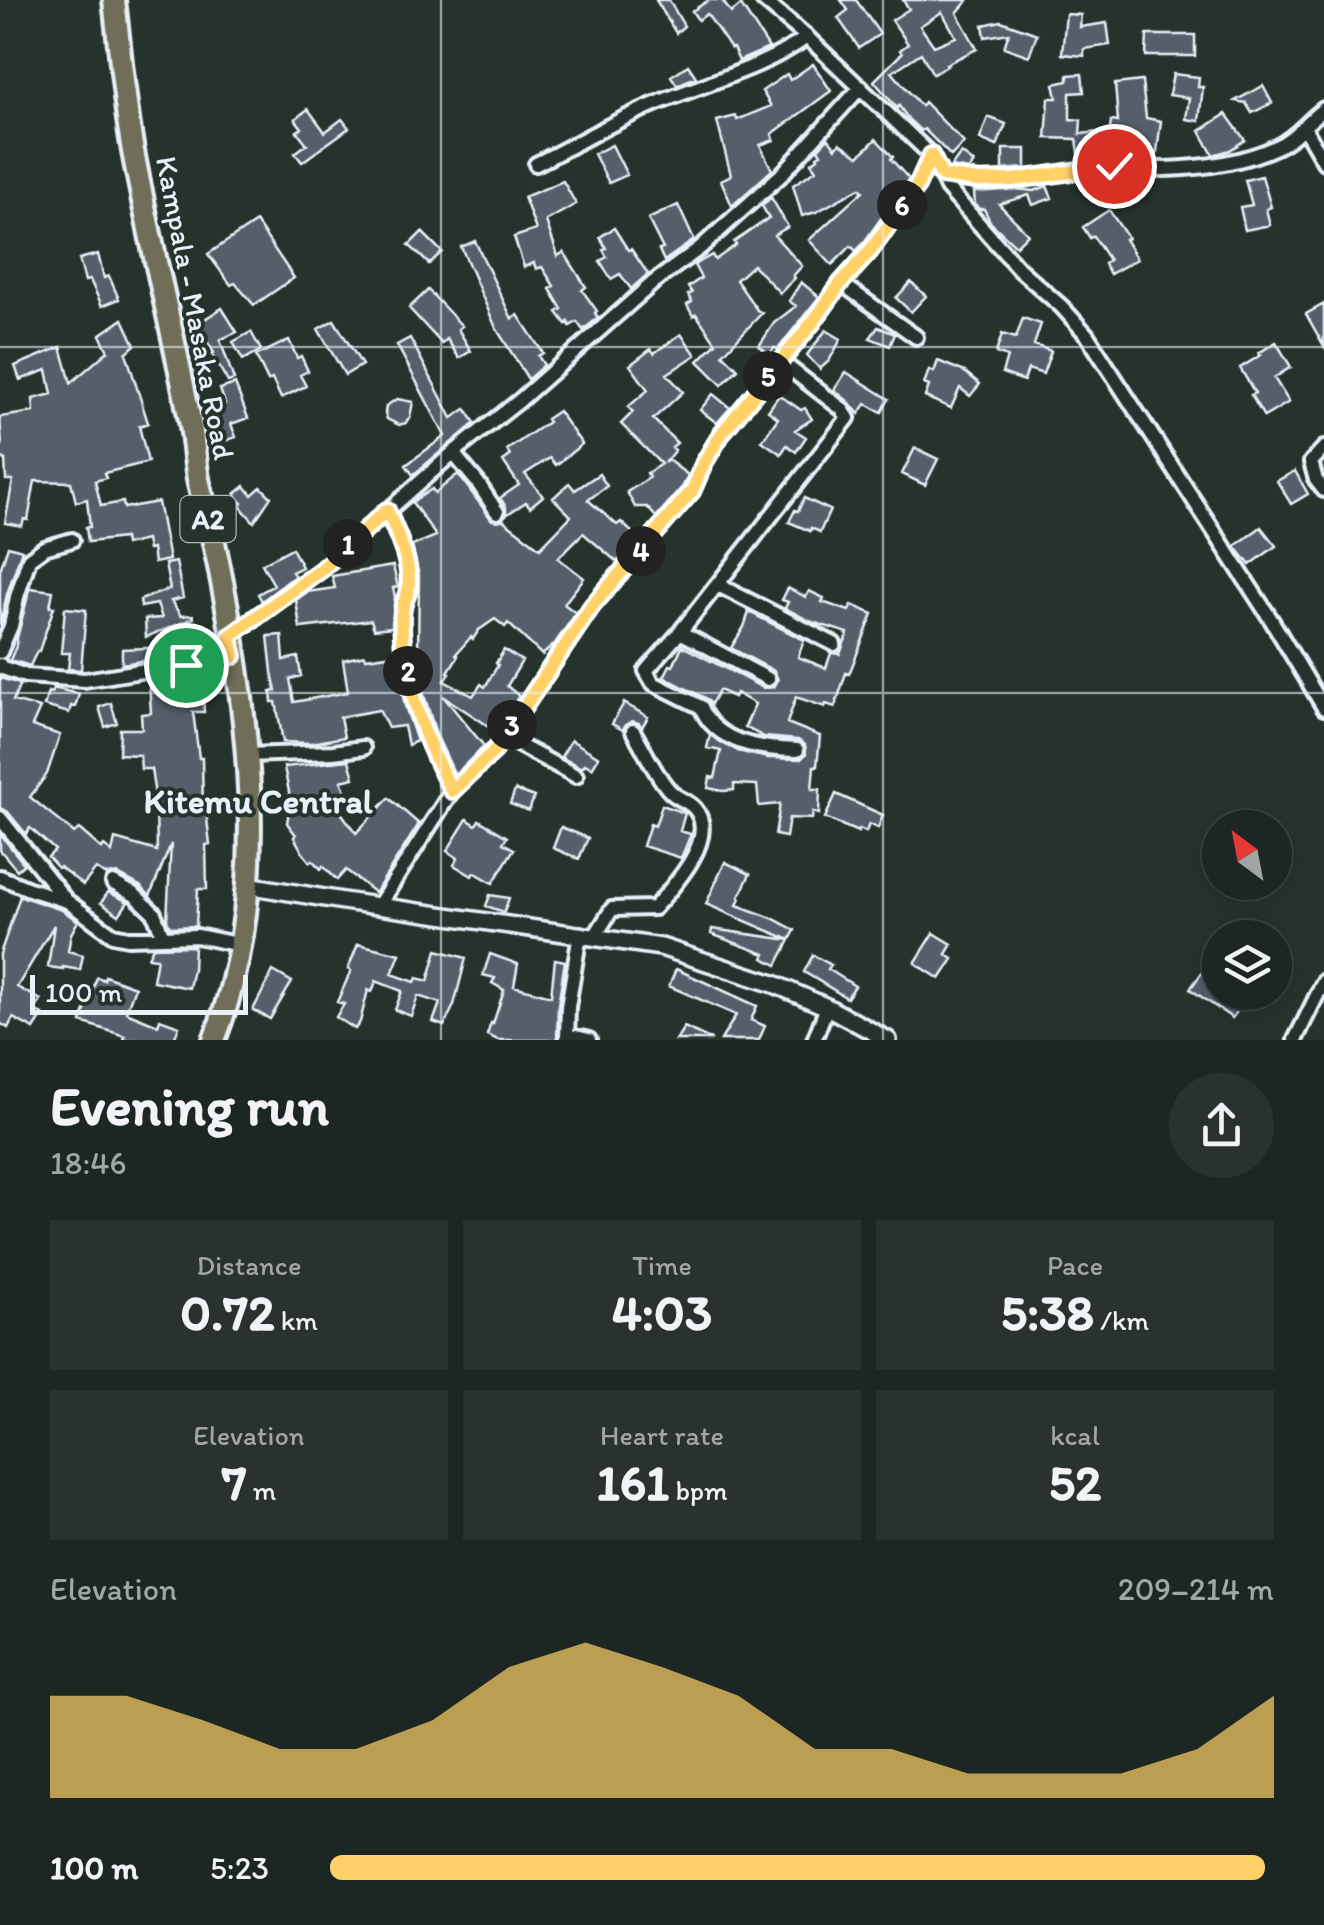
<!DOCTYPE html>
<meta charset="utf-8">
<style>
:root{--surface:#1c2622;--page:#29322f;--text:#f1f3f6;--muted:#a0a5a5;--line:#3a4340;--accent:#ffd166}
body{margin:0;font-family:Itim,sans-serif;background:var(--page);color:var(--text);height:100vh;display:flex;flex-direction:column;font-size:38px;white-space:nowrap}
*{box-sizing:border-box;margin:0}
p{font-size:32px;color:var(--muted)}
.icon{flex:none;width:55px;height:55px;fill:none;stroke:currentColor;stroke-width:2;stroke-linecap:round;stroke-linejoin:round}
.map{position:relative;height:1040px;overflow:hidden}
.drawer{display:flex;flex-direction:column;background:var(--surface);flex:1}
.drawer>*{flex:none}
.needle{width:65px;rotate:328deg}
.controls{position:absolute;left:1202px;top:810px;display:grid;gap:20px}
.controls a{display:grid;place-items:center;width:90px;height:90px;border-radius:50%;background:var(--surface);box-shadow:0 5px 25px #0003,0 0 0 2px var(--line);font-size:50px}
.scale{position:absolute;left:30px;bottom:25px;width:218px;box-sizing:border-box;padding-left:10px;border:5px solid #e8f1f8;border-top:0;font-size:28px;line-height:35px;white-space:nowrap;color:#e8f1f8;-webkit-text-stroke:8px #26332d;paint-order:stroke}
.pin{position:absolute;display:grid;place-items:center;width:85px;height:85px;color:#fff;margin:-42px;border:5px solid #fff;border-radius:50%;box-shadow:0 2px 10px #0007}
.km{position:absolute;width:50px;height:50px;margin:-25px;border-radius:50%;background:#222;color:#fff;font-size:28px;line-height:50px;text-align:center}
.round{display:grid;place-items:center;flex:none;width:105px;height:105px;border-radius:52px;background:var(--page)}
.headline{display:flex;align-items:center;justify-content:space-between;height:170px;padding:0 50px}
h1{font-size:55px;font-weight:700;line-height:75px}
.metrics{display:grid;grid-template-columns:repeat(3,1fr);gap:15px;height:170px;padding:10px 50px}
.metrics div{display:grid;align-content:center;border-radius:0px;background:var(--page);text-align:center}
.metrics b{font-size:50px;font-weight:700}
.metrics small{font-size:28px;font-weight:400}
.metrics p{font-size:28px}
.chart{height:280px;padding:20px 50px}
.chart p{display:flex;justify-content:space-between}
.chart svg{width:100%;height:180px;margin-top:10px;fill:var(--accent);opacity:.7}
ul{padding:0 50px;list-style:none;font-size:32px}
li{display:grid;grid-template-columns:160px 120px 1fr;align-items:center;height:75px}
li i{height:25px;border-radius:12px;background:var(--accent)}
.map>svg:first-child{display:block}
</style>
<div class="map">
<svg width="1324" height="1040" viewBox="0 0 1324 1040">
<rect width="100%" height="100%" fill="#26332d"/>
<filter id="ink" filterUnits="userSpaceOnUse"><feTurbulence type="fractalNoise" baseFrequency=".01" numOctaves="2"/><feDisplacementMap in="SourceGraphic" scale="20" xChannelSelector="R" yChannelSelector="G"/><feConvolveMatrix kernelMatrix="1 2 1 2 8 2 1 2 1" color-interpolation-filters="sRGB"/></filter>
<g filter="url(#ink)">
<path fill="#545e6b" stroke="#e8f1f8" stroke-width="2.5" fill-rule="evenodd" d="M656 0H669L684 26 676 33Z
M709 0H722L731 13 741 5 769 48 739 61 733 48 731 49 707 14 698 20 692 11Z
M841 0H856L880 34 859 48 838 18 848 10Z
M903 0H968L957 13 977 49 946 64 947 66 933 74 921 53 892 72 921 106 924 102 964 143 951 156 924 129 921 131 909 120 899 106 897 108 874 81 902 53 900 50 908 44 892 20 909 9ZM942 12 956 37 934 46 920 26Z
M1066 14 1081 15 1080 27 1107 23 1110 45 1084 49V56L1062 54Z
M1001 21 1037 34 1029 56 1004 47 1009 33 985 37 983 25Z
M1147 35H1195V56H1146Z
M813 64 831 91 772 134 774 140 760 145 772 170 732 206 721 180 731 175 717 121 736 116 737 120 771 106 762 91 787 74 790 80Z
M688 65 696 77 677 85 671 76Z
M1082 74 1084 92 1070 93V119L1081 120 1080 134 1098 132 1102 157 1080 160 1077 139 1046 138 1049 98H1057L1054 84 1068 81V75Z
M1173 74 1199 77 1198 87H1203L1199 121 1186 119 1189 98 1169 95Z
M1142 81 1146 118 1161 121 1156 159 1136 157 1138 140 1109 138 1111 121 1118 122 1115 84Z
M1263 86 1272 103 1252 113 1246 103 1235 101Z
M308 109 325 132 342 119 349 128 302 162 295 153 307 144 297 131 302 128 295 119Z
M1226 114 1245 140 1230 150 1213 155 1200 131Z
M988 117 1006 124 997 146 980 139Z
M828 138 836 148 840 143 859 156 876 139 893 157 891 159 909 179 862 245 856 251 851 246 832 265 809 240 863 191 860 188 816 212 802 216 793 185 816 170 811 163 818 158 817 156 821 154 818 149Z
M612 145 627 175 609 183 594 154Z
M1003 149H1026V168L1003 170Z
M961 153 974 163 969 170 951 167Z
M1262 176 1271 207 1266 209 1270 225 1245 230 1240 207 1252 205 1245 180Z
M563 181 576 204 546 221 558 256 564 252 586 287 582 290 597 311 595 313 598 318 583 330 577 322 570 326 568 322 566 324 557 312 562 309 550 289 554 286 542 267 536 269 534 263 524 267 514 237 536 230 524 197Z
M1047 186 1052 198 1033 205 1029 195 999 204 1028 234 1016 246 991 223 984 209H979L975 204 974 192 1016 189 1034 191Z
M771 197 788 227 774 235 802 266 793 276 795 278 780 293 753 265 736 280 757 310 762 313 723 354 738 369 722 385 698 361 716 343 696 314 693 316 687 305 692 302 688 295 692 293 688 287 701 278 694 265 712 255 715 260 736 245 734 242 769 218 762 206Z
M678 205 694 240 664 261 659 250 663 249 648 219Z
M1109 210 1128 238 1125 239 1137 259 1110 274 1104 264 1109 260 1093 236 1090 238 1083 227Z
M256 222 294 278 254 305 235 283 231 285 208 254Z
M614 228 628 250 631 249 648 274 631 289 620 274 611 279 600 261 607 257 603 250 606 248 600 237Z
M422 232 442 252 429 264 409 245Z
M475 241 512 319 518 315 543 353 538 356 544 365 528 379 496 328 461 247Z
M98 254 104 278 109 276 119 299 102 306 90 280 85 281 79 259Z
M801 282 819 297 778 349 774 348 770 354 759 346 774 323 796 306 789 301Z
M911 282 926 296 911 312 896 298Z
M428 290 462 326 458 329 471 351 459 358 447 339 442 344 409 308Z
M1324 304V346L1306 314Z
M222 308 237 332 220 340 234 380 228 382 212 354 214 353 197 324Z
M1023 318 1041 324 1034 345 1051 351 1043 374 1028 369 1024 381 1002 373 1007 357 996 353 1002 334 1016 338Z
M123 319 135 345 126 353 148 423 139 426 148 462 104 473 106 478 95 481 101 506 123 502 124 508 158 502 169 560 154 563 152 549 148 550 146 540 125 545 124 538 88 542 86 527H90L87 499 76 502 71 482 35 481 28 520 24 519 22 526 5 523 13 480H6L5 459 0 458V446H2L0 417 34 412 33 399 52 394 47 370 20 380 15 366 61 347 71 383 108 351 100 335Z
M334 320 362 365 345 375 318 329Z
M878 327 895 334 890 346 870 338Z
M826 330 841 339 829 361 820 369 807 355Z
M251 332 261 350 243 360 233 342Z
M681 334 696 355 667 374 683 392 653 419 677 443 672 447 675 450 664 463 668 460 688 475 683 486 656 517 647 507H635L627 492 649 478 647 473 661 464 621 424 633 412 628 407 648 390 630 365 651 349 654 353Z
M410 338 452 418 466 409 475 423 413 475 406 465 445 436 397 345Z
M289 340 297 358 301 356 308 371 300 375 306 386 281 398 272 379 268 381 256 356Z
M1276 342 1291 367 1274 378 1289 402 1264 417 1251 395 1255 393 1240 368 1261 355 1259 353Z
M938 361 965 372 980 384 970 396 960 388 951 408 925 397 929 386 924 384 929 370 934 372Z
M846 372 889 399 882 412 866 404 859 414 849 402 834 390Z
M235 384 248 418 231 424 236 437 225 441 213 408 225 404 220 389Z
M713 394 730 408 717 423 700 410Z
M779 395 801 410 805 408 812 419 795 430 806 437 796 452 787 445 781 454 762 441 778 418 768 411Z
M397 399 413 402 410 417 406 423 399 425 387 419 385 413 386 406Z
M558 411 582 444 556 465 550 458 525 474 543 496 530 507 526 502 506 515V507L500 498 519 485 503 461 510 456 507 450 548 422 546 419Z
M915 448 938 459 925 485 902 474Z
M1295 471 1308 494 1291 504 1277 481Z
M458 474 492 520H503L540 548 571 516 553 498 569 483 575 490 599 474 607 486 588 500 617 525 621 522 635 535 631 546 617 562 583 533 558 558 584 578 564 604 576 613 554 645 542 655 508 623 505 627 495 619 479 630 473 639 471 637 456 654 458 656 448 672 450 673 444 681 473 696 481 684 485 687 498 665 496 663 504 650 522 661 507 686 519 696 496 731 443 696 484 746 455 775 436 734 419 678 429 669 418 654 419 576 412 546 436 536 412 502 432 489 435 493Z
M245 486 252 495 261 487 271 497 254 522 240 506 242 503 235 494Z
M804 498 830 510 820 532 811 528 810 531 789 522 795 510 798 511Z
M1261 527 1276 546 1250 565 1235 546Z
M8 546 22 550 7 594 0 626V570Z
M292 548 302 567 292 572 295 576 262 601 258 594 274 585 262 564Z
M176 562 183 598 171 601 181 616 193 615 194 618 146 637 145 619 162 618 157 604 141 607 140 600 170 589 165 564Z
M393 566 398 587 393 588 395 597 392 627 374 629 371 620 300 628 296 600 307 592 335 588 332 576Z
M30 588 53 591 50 607H54L39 651H37L30 666 10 660 17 644V638Z
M788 588 806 597 809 591 824 598 822 602 849 611 852 605 873 614 849 674 846 673 835 707 826 704 825 707 796 697 787 723 820 736 817 766H814L812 789H820L819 814 813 812 812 819 789 818 786 837 775 835 780 804 759 806 757 785 734 784V790L723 791 708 788 710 777 715 778 721 751 707 748 710 735 738 751 768 758 801 759 806 754 805 745 798 740 764 737 745 727 755 704 736 693 734 697 719 690 711 704 705 698 664 677 670 665 673 666 682 646 763 688 774 687 778 680 774 671 731 648 744 627 749 612 804 640 798 657 826 668 831 653 840 654 848 633 812 622 785 608 788 602 782 600Z
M65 608 86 610 81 670 68 669 70 653H61Z
M282 635 284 660 298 657 301 676 290 679 294 702 348 692 343 660 365 655 366 658 394 654 405 706 417 741 408 745 404 726 388 728 379 710 340 717 344 737 312 743 283 742 276 702H272L271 692 276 691 272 672 268 636Z
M171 647V656L122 664V649Z
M172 676H202L204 712H193L199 758H202L203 810H206L210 844 206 845 207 889H198L196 926 170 927 167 920 171 844 150 896 140 886 118 874 107 875 96 869 83 885 60 867 58 868 48 857 55 850 30 828 26 834 8 812 0 808V678L20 684 13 701 40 708 32 726 60 735 47 774 30 797 74 833 79 829 102 849 104 846 112 852 115 839 157 851 156 802 151 769H141L140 755 119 754 120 729H142L141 714 151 713 149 680Z
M53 688 79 694 75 707 71 706 69 713 44 706 48 692 52 693Z
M111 703 117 723 105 727 99 707Z
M624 703 648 717 642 727 639 723 632 721 625 725 623 730 612 724Z
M571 740 599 757 592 768 585 764 582 768 561 757Z
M349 760 354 778 341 781 348 797 339 801 341 804 337 807 356 833 389 798 419 824 375 893 346 870 337 880 323 866 321 869 312 860 310 862 303 853 294 837 296 835 287 823 289 811 287 798 290 797 284 767Z
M515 790 534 797 529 811 510 804Z
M836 794 883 815 878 828 869 824 866 832 859 829 858 832 825 818Z
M662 805 685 813 680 831 691 834 681 858 643 846 650 824 655 826Z
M467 819 476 825 479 820 507 837 503 843 514 849 493 883 474 872 472 876 454 865 458 858 447 851Z
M561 827 588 838 579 859 553 848Z
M0 834 24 864 17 870 0 850Z
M725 862 750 874 739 897 740 898 737 905 772 918 795 930 790 940 706 904Z
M108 892 128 902 119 915 101 903Z
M490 895 509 898 504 912 486 906Z
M20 896 62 910 78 921 71 934 68 951 83 955 80 970 63 967V969L48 967 54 925 17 987 41 1000 35 1010 43 1015 34 1029 13 1018 8 1028 0 1023V954Z
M712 929 790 940 777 965 763 958 765 954 711 934Z
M934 933 952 944 946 954 953 959 940 979 915 963Z
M358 944 400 954 392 974 415 982 417 978 428 981 437 950 466 958 454 1005 444 1026 433 1022 440 1003 418 996 411 1016 395 1010 402 991 376 981 372 992 368 990 360 1022 355 1029 336 1017 344 1004 337 1002 351 971 348 969Z
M194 946 193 969 189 988 153 981 157 958 148 957 153 947Z
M490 954 518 964 514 986 551 996 555 959 565 961 558 1005 557 1040H498L487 1035 491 1023 493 1024 504 990 492 983 495 978 483 975Z
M813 955 831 965 828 969 855 986 847 998 804 972Z
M676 969 757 1006 751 1020 765 1026 759 1040H721L736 1015 669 986Z
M273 971 292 982 270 1019 253 1010Z
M1203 971 1220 984V992H1233L1245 1001 1232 1018 1190 989Z
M105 976 135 987 126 1012 158 1025 160 1019 179 1026 174 1040H124L125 1036 81 1022 97 977 104 980Z
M684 1027 712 1040H676Z"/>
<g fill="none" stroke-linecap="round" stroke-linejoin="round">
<g stroke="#e8f1f8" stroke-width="20">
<path id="minor" d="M763 0 807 37 931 155 947 188 1019 269 1062 307 1087 335 1272 621 1324 708
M1305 129 1324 162
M536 164C577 144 617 119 660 102 706 83 768 66 807 37
M942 176C954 178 967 180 980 181 1024 182 1067 170 1110 166 1128 165 1146 169 1164 169 1201 168 1242 163 1276 147 1296 138 1307 121 1324 109
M841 283 916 337
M780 361 842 409 848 418 680 632 646 671 653 683 701 707C716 744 762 749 797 750
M1324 448 1311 462 1316 480 1324 490
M453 453 478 483 497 512
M387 510C397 535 413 564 408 592 407 594 403 605 403 607 400 618 402 633 403 645 411 702 425 741 452 791
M718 585 834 644
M680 632 768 679
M230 636 322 569 453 453 519 401 654 282 700 248 780 176 861 87
M0 652 11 626 17 597 29 559 44 548 72 540
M0 665 3 668 26 676 85 680 234 656
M504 737 576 776
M247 755 333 752 363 748
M0 818 65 899
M0 877 29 889 67 901 113 935 128 938 197 936 241 945
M113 883 135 895 154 913 163 937
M379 905 452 791 495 750 592 606 692 491 704 463 722 433 813 322 841 283 870 251 917 186 931 155
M595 936 612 909 654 908C673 887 719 838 695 809 689 801 677 799 670 791 655 775 645 750 633 731
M567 1035 589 1040
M567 1040 568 1007 580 934
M814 1040 827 1007
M1295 1040 1324 981"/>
</g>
<g stroke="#e8f1f8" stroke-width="22">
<path id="tertiary" d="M247 885 343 901 661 947 774 984 827 1007 888 1040"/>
</g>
<g stroke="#e8f1f8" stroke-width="28">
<path id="primary" d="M114 0C120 50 124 101 133 151 150 243 174 334 191 426 194 444 195 461 198 479 202 499 209 518 213 538 247 695 275 887 214 1040"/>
</g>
<use href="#minor" stroke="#26332d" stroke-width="12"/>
<use href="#tertiary" stroke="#26332d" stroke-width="15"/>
<use href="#primary" stroke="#706e59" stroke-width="20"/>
</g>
</g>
<g fill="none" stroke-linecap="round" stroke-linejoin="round" filter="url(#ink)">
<g stroke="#fff" stroke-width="20">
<path id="route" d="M186 665 234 656 230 636 322 569 387 510C397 535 413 564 408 592 407 594 403 605 403 607 400 618 402 633 403 645 411 702 425 741 452 791L495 750 592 606 692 491 704 463 722 433 813 322 841 283 870 251 917 186 931 155 942 176 978 181 1013 180 1114 166"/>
</g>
<use href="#route" stroke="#ffd166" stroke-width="12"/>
</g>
<path fill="none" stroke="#e8f1f8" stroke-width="2.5" stroke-opacity="0.55" d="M441 0V1040M883 0V1040M0 347H1324M0 693H1324"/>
<g text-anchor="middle" stroke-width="8" stroke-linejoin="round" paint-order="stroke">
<rect fill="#26332d" stroke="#aeb8bb" stroke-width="2.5" x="180.5" y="496" width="55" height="46" rx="8"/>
<g font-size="28" font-weight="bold" fill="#e8f1f8">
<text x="208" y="529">A2</text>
</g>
<g font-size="30" fill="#e8f1f8" stroke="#26332d">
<text transform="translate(195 308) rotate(79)" y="10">Kampala - Masaka Road</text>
</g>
<g font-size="35" font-weight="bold" fill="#e8f1f8" stroke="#26332d">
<text x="258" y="813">Kitemu Central</text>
</g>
</g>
</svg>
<div class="controls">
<a><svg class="needle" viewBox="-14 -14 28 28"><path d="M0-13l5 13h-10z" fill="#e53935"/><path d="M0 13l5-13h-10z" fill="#a0a5a5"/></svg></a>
<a><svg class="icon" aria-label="layers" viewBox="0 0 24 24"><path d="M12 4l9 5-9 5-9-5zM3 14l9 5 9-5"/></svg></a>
</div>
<div class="scale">100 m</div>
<div class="pin" style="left:186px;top:665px;background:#1e9e55"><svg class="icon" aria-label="arrive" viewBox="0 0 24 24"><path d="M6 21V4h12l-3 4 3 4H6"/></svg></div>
<div class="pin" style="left:1114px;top:166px;background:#d93025"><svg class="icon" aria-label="check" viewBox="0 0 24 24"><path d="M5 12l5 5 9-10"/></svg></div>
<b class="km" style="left:348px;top:544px">1</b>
<b class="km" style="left:408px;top:671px">2</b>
<b class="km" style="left:512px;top:725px">3</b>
<b class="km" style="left:641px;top:551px">4</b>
<b class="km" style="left:768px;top:376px">5</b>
<b class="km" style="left:902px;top:205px">6</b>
</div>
<section class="drawer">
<div class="headline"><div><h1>Evening run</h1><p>18:46</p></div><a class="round"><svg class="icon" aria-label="share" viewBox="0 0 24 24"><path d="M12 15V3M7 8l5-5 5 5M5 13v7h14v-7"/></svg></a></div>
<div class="metrics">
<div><p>Distance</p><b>0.72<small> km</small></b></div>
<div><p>Time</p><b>4:03</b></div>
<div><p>Pace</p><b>5:38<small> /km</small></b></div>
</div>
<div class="metrics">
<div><p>Elevation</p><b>7<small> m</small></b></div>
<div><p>Heart rate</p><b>161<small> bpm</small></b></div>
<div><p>kcal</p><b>52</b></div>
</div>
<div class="chart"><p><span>Elevation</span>209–214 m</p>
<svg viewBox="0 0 160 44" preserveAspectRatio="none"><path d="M0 44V19L10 19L20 25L30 32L40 32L50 25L60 12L70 6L80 12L90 19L100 32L110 32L120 38L130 38L140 38L150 32L160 19V44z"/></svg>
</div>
<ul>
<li><b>100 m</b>5:23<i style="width:99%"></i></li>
</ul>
</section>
